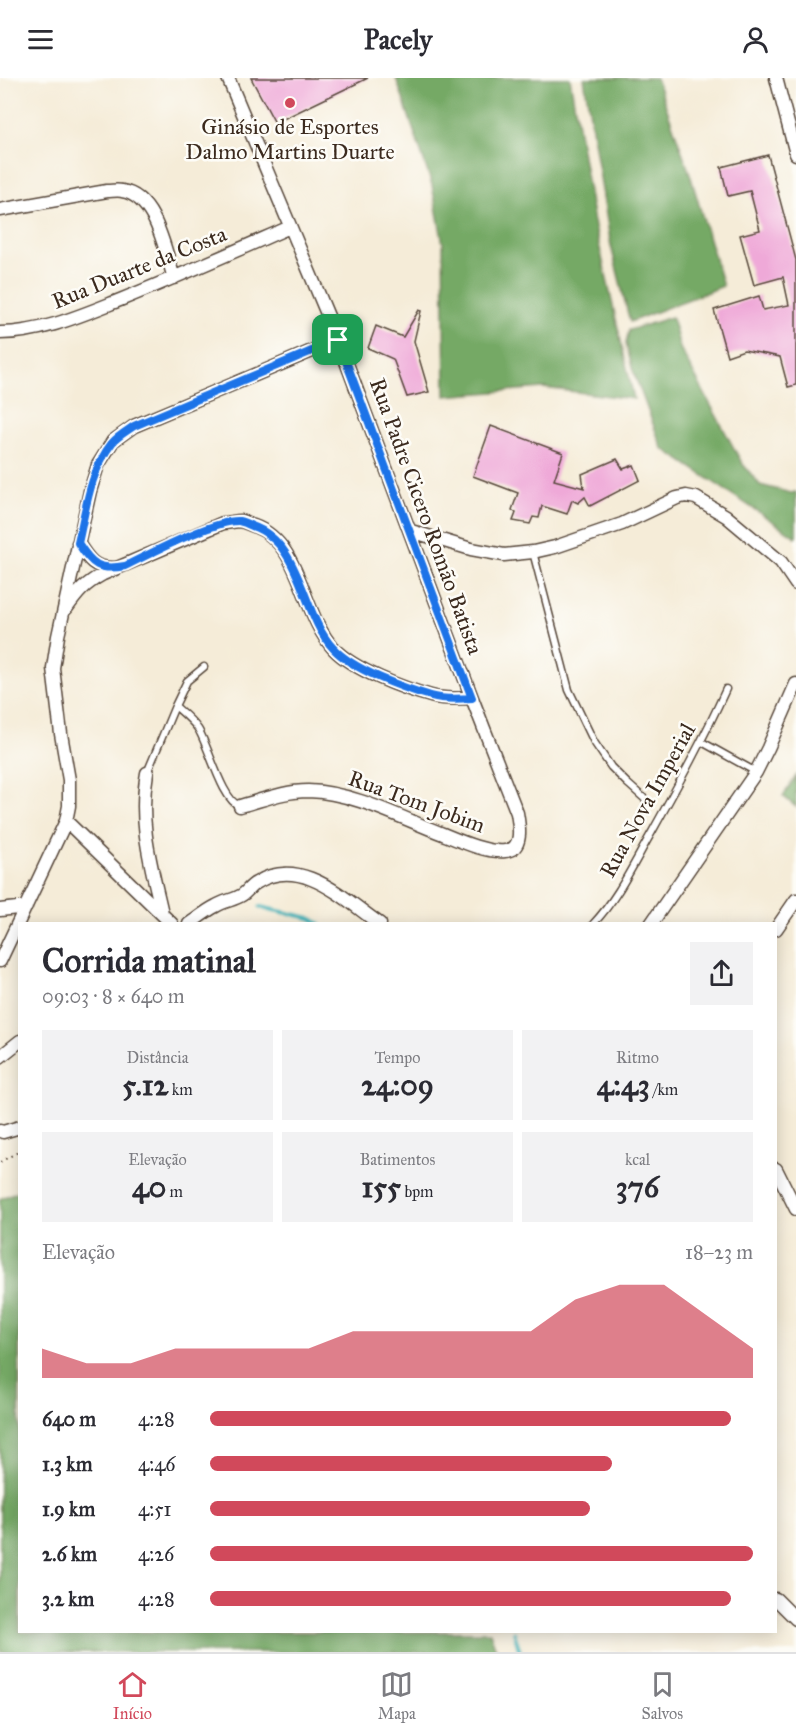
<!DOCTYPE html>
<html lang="pt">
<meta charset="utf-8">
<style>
:root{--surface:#fff;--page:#f2f2f3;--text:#2b2b33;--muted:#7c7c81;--line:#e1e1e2;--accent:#d1495b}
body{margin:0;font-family:"IM FELL Great Primer",serif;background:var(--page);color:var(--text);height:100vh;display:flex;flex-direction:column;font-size:22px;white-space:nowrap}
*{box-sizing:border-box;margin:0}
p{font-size:20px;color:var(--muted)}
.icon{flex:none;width:33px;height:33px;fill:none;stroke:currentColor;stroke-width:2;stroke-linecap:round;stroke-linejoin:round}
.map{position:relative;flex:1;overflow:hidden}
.sheet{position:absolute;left:18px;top:844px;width:759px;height:711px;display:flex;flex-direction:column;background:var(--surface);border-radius:0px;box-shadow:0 3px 15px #0003}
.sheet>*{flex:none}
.pin{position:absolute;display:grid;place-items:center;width:51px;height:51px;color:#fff;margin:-26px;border-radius:12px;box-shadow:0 3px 9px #0006}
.round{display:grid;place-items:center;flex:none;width:63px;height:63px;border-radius:0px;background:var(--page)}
.summary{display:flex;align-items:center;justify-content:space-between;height:102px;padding:0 24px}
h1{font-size:33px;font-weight:700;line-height:45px}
.stats{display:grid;grid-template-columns:repeat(3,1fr);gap:9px;height:102px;padding:6px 24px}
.stats div{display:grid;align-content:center;border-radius:0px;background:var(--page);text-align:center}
.stats b{font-size:30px;font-weight:700}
.stats small{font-size:16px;font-weight:400}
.stats p{font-size:16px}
.chart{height:168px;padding:12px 24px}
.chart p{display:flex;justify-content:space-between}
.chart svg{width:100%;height:108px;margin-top:6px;fill:var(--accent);opacity:.7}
ul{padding:0 24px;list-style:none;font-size:20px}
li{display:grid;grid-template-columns:96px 72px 1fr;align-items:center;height:45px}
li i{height:15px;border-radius:8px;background:var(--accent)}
header{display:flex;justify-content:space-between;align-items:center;height:78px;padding:0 24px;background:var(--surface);font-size:27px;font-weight:700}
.tabs{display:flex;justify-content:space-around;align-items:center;height:84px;border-top:2px solid var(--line);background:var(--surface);font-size:16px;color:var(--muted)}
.tabs a{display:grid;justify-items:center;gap:3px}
.tabs .active{color:var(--accent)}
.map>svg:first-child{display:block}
</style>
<header><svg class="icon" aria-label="menu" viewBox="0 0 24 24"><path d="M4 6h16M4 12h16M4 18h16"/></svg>Pacely<svg class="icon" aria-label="person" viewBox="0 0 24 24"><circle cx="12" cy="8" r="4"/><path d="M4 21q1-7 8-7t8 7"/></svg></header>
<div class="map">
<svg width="796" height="1574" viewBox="0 0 796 1574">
<rect width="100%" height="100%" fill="#fdfcf7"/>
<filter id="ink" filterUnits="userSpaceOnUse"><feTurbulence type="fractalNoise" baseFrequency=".0167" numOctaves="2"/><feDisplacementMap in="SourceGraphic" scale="12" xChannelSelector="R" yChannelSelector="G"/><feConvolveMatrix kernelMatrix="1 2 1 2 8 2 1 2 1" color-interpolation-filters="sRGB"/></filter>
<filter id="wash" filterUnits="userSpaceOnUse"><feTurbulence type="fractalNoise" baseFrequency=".008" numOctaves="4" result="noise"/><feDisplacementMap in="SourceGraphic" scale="24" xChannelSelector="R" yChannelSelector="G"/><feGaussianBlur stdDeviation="1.35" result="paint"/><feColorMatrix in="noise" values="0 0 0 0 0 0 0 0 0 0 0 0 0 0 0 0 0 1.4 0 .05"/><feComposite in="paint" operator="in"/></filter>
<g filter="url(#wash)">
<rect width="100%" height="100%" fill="#f5ecd8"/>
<path fill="#75a965" stroke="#586a42" stroke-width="1.5" d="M396 0H570L594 144 634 321 543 310 445 318 443 166 432 107Z
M584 0H656L690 96 723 208 630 244 611 168Z
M672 239 680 270 742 385 760 407 791 415 796 414V459L662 370 632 290 626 265 629 252Z
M796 698V729L783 718Z
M19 1113 20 1554H490L497 1574H0V1121Z"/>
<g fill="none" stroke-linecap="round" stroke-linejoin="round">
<path stroke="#46b6bc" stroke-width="4" d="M260 829 310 840 320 846
M514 1554 520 1574"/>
</g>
<g id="blocks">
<path fill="#efa9d8" d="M251 0H368L275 45Z
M768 77 796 182V307L788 309 780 279 744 272 727 278 714 232 759 218 763 232 789 227 783 199 754 207 740 157 760 152 750 113 728 118 721 89Z
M419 232 421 233 414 263 429 314 407 319 393 281 368 270 376 248 403 259Z
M491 348 563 375 554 402 584 410 582 396 617 381 623 391 634 387 640 402 590 428 585 419 578 425 572 422 567 436 542 428 539 440 533 439 530 446 513 443 516 435 512 432 518 415 473 398Z"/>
</g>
</g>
<g filter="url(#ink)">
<use href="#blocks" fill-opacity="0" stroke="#57473a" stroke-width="1.5"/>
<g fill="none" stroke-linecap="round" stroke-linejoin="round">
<g stroke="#57473a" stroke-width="9">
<path id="lane" d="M533 474 569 612 594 664 611 689 627 705 646 722
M175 628C183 635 192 642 198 651 209 668 222 723 240 728
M702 664 756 694
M147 695 175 628 187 603 204 589
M593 846C618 820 634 785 652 754 678 707 704 660 726 611"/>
</g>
<g stroke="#57473a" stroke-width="15">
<path id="street" d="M228 0 338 262 472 620 517 735C519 747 524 772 505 773 487 775 460 763 443 756 401 740 353 714 308 713 284 713 263 722 240 728
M776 0 796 76
M0 132 107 113C112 113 118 112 122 113 156 118 165 173 174 200
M0 255C41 255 82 237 120 222 177 199 233 174 290 149
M411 453 471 471 504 477 533 474 555 469 622 446 677 420 686 418 696 420 726 438 781 484 796 506
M78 465C88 481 94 491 115 490
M66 531C78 514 85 506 103 496L223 445C228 445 235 443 241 443 245 444 250 447 254 448 302 465 301 536 334 571 354 592 402 610 431 618 444 622 459 620 472 620
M147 695C138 744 151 787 162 835
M66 743 172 846
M0 832 26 829
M189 846C198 840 206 833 216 828 224 823 234 822 242 817 247 814 250 808 256 805 301 776 345 822 380 846
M651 846 756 694 768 670 796 606
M776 851 796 822
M0 883 66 743 69 728V702L61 656 53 590 58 558 90 413 98 387 113 363 134 348 338 262
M0 979 20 963
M0 1053 3 1054 20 1049
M776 1091 796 1131
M776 1521 796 1541"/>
</g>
<path stroke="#57473a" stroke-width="2" stroke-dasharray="1.5 4.5" stroke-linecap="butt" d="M0 1084 20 1073"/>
<use href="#lane" stroke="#fff" stroke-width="6"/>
<use href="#street" stroke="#fff" stroke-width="12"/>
</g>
</g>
<g fill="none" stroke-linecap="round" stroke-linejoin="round" filter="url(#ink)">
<g stroke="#fff" stroke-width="12">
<path id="route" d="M338 262 472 620C459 621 444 622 431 618 403 610 353 592 333 570 301 535 302 465 252 448 248 446 244 444 239 443 214 442 150 476 125 488 99 493 92 487 78 465 86 431 90 393 112 365 118 358 127 353 134 348Z"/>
</g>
<use href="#route" stroke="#1a73e8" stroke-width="8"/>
</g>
<circle fill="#d1495b" stroke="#fdfcf7" stroke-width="2" cx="290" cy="25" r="6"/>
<g text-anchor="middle" stroke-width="5" stroke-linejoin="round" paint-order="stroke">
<g font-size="22" fill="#3b2a1e" stroke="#fdfcf7">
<text x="290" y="56">Ginásio de Esportes<tspan x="290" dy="25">Dalmo Martins Duarte</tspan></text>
</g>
<g font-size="22" fill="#3b2a1e" stroke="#fdfcf7">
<text transform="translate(139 189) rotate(-22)" y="8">Rua Duarte da Costa</text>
<text transform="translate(427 438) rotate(70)" y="8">Rua Padre Cicero Romão Batista</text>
<text transform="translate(647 722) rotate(-61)" y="8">Rua Nova Imperial</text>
<text transform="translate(417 723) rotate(20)" y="8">Rua Tom Jobim</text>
</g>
</g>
</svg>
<div class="pin" style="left:338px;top:262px;background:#1e9e55"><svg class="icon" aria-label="arrive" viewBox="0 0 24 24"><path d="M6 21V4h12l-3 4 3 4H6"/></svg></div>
<section class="sheet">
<div class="summary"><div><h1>Corrida matinal</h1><p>09:03 · 8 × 640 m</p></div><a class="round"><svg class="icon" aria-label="share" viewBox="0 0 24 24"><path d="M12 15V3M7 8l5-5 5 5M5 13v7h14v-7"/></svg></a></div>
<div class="stats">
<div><p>Distância</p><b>5.12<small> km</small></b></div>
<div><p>Tempo</p><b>24:09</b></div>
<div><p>Ritmo</p><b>4:43<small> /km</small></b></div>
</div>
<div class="stats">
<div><p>Elevação</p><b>40<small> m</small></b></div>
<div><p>Batimentos</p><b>155<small> bpm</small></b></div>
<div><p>kcal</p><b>376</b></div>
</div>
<div class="chart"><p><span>Elevação</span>18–23 m</p>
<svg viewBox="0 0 160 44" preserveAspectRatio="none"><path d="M0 44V32L10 38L20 38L30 32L40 32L50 32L60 32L70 25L80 25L90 25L100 25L110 25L120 12L130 6L140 6L150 19L160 32V44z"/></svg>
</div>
<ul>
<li><b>640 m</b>4:28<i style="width:96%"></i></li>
<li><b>1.3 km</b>4:46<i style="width:74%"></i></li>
<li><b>1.9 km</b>4:51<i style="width:70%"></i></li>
<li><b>2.6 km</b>4:26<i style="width:100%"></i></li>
<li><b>3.2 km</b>4:28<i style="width:96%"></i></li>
</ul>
</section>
</div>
<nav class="tabs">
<a class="active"><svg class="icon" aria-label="home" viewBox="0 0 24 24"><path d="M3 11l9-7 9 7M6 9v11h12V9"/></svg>Início</a>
<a><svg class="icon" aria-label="map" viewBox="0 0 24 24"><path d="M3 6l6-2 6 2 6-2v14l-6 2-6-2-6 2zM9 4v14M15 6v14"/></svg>Mapa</a>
<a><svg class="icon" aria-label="saved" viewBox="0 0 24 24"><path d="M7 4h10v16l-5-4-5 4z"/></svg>Salvos</a>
</nav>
